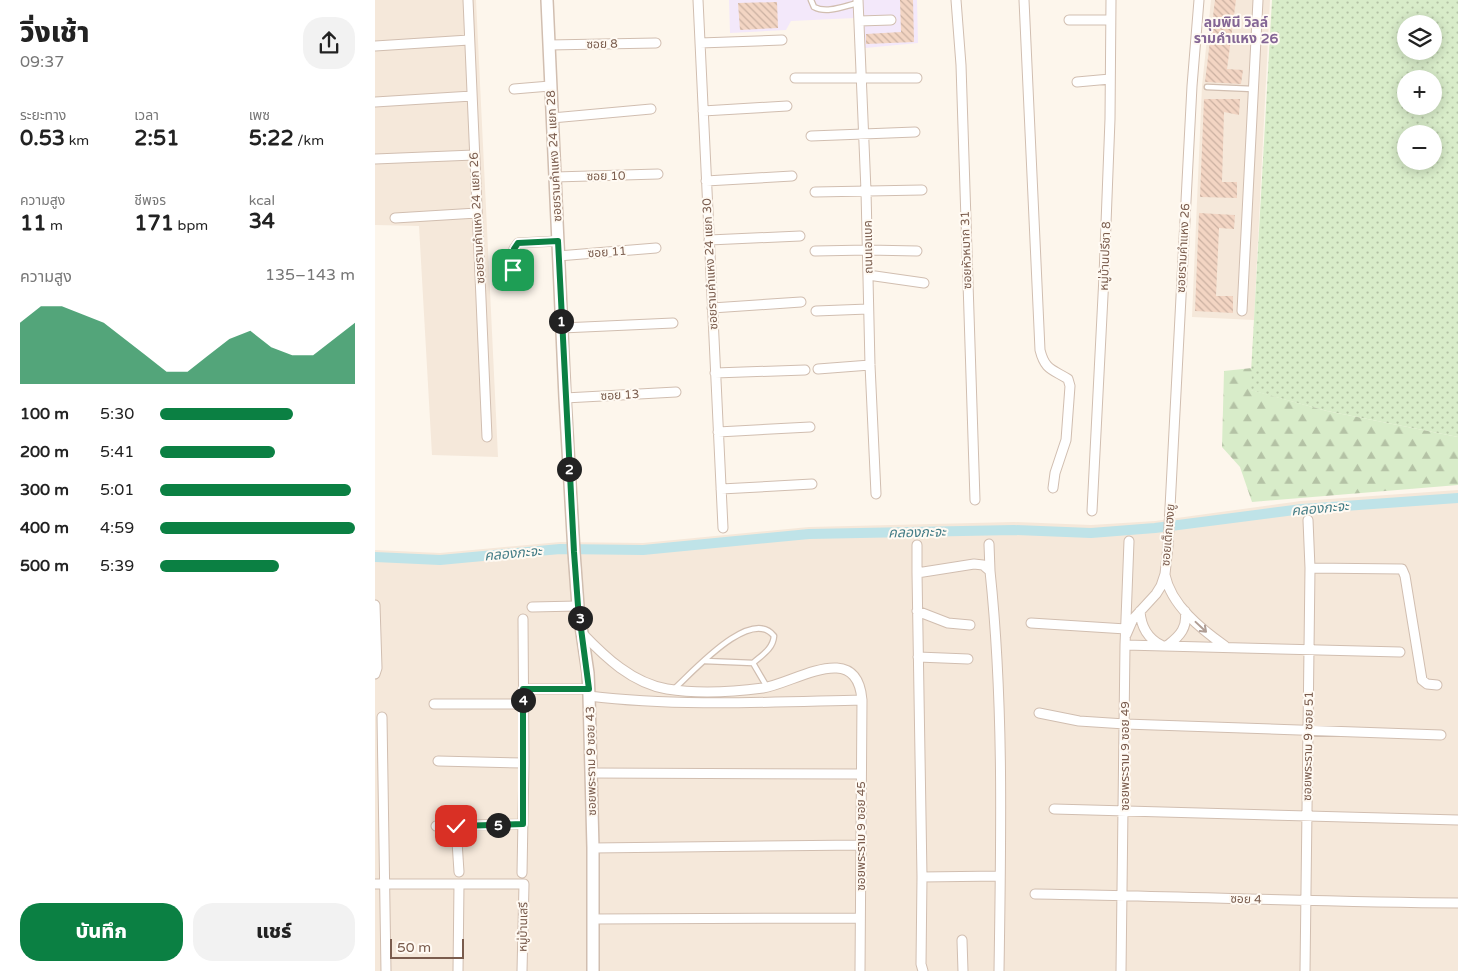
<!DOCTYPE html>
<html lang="th">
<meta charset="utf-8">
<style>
:root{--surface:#fff;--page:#f2f2f2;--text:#222;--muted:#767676;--accent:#0b8043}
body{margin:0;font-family:"Varela Round","Noto Sans Thai",sans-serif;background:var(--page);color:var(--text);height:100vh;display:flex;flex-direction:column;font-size:19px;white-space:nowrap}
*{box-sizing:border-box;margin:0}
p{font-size:16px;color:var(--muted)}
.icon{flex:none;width:28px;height:28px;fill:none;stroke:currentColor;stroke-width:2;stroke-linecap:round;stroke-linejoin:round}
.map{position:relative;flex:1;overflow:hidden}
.sheet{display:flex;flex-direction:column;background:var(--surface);width:375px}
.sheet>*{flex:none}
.controls{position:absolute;left:1022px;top:15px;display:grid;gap:10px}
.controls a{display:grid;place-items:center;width:45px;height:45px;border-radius:50%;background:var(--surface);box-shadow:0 2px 12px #0003;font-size:25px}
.scale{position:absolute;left:15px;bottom:12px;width:74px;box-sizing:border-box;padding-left:5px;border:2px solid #7a5c4d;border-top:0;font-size:14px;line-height:18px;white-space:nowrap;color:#7a5c4d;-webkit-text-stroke:4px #fffaf3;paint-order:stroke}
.pin{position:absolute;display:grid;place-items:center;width:42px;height:42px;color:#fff;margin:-21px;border-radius:10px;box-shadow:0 2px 8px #0006}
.km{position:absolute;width:25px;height:25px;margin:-12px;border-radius:50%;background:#222;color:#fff;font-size:14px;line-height:25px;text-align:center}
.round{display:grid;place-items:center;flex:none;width:52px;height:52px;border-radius:20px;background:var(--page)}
.headline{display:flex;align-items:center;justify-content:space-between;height:85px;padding:0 20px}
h1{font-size:28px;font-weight:800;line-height:38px}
.stats{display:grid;grid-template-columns:repeat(3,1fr);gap:8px;height:85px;padding:5px 20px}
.stats div{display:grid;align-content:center}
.stats b{font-size:21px;font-weight:800}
.stats small{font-size:14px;font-weight:400}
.stats p{font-size:14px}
.chart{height:140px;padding:10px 20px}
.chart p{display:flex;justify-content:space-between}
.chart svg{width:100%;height:90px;margin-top:5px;fill:var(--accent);opacity:.7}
.action{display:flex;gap:10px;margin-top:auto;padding:10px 20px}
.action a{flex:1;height:58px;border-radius:20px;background:var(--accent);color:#fff;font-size:20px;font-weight:800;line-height:58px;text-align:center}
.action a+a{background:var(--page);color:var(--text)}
ul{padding:0 20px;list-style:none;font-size:16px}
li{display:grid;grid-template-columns:80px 60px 1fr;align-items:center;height:38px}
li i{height:12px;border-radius:6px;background:var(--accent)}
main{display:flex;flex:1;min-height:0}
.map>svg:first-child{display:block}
</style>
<main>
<section class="sheet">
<div class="headline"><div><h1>วิ่งเช้า</h1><p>09:37</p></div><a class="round"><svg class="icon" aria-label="share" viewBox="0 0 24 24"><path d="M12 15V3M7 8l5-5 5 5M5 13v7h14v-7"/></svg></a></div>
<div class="stats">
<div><p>ระยะทาง</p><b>0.53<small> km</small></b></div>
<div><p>เวลา</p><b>2:51</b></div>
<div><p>เพซ</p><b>5:22<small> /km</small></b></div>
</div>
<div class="stats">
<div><p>ความสูง</p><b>11<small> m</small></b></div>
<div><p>ชีพจร</p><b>171<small> bpm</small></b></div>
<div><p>kcal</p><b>34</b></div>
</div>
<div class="chart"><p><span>ความสูง</span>135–143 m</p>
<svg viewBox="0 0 160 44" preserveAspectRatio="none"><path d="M0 44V14L10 6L20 6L30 10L40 14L50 22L60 30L70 38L80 38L90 30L100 22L110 18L120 26L130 30L140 30L150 22L160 14V44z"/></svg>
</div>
<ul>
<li><b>100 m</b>5:30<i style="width:68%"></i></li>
<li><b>200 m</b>5:41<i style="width:59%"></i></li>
<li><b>300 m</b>5:01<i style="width:98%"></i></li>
<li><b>400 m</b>4:59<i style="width:100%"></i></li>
<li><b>500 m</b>5:39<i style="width:61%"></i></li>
</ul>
<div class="action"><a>บันทึก</a><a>แชร์</a></div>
</section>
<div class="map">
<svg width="1083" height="971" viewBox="0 0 1083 971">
<defs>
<pattern id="grass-dots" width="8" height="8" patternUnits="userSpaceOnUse" patternTransform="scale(1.25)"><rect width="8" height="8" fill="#d8ecc9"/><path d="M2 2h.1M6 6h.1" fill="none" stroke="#b4c2a5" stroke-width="1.8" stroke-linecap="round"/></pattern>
<pattern id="forest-firs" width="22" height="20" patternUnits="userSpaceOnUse" patternTransform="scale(1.25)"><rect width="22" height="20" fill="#d8ecc9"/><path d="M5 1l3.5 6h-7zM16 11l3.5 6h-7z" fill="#b4c2a5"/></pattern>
<pattern id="building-back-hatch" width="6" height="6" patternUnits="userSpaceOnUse" patternTransform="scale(1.25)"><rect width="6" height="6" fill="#f3d5c3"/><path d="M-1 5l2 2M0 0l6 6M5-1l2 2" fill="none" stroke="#cab0a1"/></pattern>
</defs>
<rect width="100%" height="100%" fill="#fdf6ec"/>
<path fill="#f5e8da" d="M0 0H101L123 457 57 455 44 226 0 225Z
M836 0H895L879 320 817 317 827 86Z
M1083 490V971H0V550L65 553 185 542 268 543 434 527 639 522 716 525 780 521 926 501Z"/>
<path fill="#f3e8fa" d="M354 0H542L543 43 490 48 480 18 416 21 411 30 355 33Z"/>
<path fill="url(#grass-dots)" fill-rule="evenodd" d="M897 0H1083V437L952 411 875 390ZM1031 24H1059V51H1031ZM1031 79H1059V106H1031ZM1031 134H1059V161H1031Z"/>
<path fill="url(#forest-firs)" d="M877 368 876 390 952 411 1083 437V485L877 502 865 467 847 447 849 371Z"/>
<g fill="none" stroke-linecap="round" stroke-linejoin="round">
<path stroke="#bfe3e8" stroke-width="10" d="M0 557 65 560 185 549 268 550 434 534 639 530 716 533 780 528 927 509 1083 498"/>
</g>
<path fill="url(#building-back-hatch)" d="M525 0H538L539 42 491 44V34L526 32Z
M840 0H861L852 69 868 70 866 84 830 82Z
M402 2 403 28 365 30 363 3Z
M829 99H865L864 115 849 112 847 182H862V198L825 197Z
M824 213 860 215 859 229 844 228 841 296H858V313L820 311Z"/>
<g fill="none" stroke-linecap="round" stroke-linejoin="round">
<g stroke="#d1beb0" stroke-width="7">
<path id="service" d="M436 0 439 7C452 14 469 6 483 3
M832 87 878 89
M330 661 378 663
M299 689C317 673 376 606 399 636 398 649 387 655 378 663L392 687"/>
</g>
<g stroke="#d1beb0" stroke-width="11">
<path id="minor" d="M93 0 112 437
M323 0 348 528
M483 0 491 191 495 365 501 494
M581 0 586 65 600 500
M649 0 665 350C670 370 677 369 693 379L695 386 691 440 680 473 678 488
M694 20H735
M484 21 516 20
M325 43 407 40
M174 45 281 43
M0 46 94 40
M420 78H542
M702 82 735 79
M139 89 175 86
M0 102 97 96
M328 111 412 106
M177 118 276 109
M436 136 540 132
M0 159 99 155
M180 177 283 174
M331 181 417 176
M440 192 547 190
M20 218 102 213
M334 240 425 236
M440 251 493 250 542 251
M183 256 281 248
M138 270 139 249 143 243 183 241
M493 275 549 283
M337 308 426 302
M441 311 493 309
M867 311 883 0
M187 328 298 323
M443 369 495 365
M340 373 430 370
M190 398 301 392
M343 432 435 427
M346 489 437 484
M717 511 729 276 735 119 736 0
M614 544 615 571
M935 568 1027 569 1030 576 1047 680 1052 684 1062 685
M542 573V545
M790 575C796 605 826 629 850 646
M157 607 203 606
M542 611 573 623 595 625
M765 611C766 626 772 638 786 645
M656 623 751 629
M207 633C230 657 257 683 292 689 323 694 357 692 388 688 420 683 482 639 487 700L485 971
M751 635 758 619 781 594 786 586 790 574 793 546 817 86 824 0
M750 645 1025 652
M793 645C805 636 813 627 810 611
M543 657 593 659
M0 674 2 668 0 605
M148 689H214
M214 696C304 707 396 702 487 700
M59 704H148
M664 713 704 721 750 724 1066 735
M7 717 11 971
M63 761 149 763
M216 773 486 774
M679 809 1083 820
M61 826 148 824
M81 826 84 872
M218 848 486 845
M147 873 149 763 148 619
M547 877 625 876
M0 884H149L147 971
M660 894C801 896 942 902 1083 903
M218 919 485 918
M587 940 588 971
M83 971 84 884
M548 971 546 964 547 877 542 573 599 564 608 565 615 571C629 704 626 838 624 971
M746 971 750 645 754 541
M930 971 935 568 933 520"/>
</g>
<g stroke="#d1beb0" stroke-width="14">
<path id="tertiary" d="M172 0 190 398 199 552 203 606 213 673 214 696 218 848V971"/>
</g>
<use href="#service" stroke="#fff" stroke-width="4.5"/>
<use href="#minor" stroke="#fff" stroke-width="9"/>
<use href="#tertiary" stroke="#fff" stroke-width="11"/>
</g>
<defs><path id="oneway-shaft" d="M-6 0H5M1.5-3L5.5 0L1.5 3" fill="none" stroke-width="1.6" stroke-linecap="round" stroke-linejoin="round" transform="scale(1.25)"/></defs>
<use stroke="#af9d94" href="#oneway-shaft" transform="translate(826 627) rotate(43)"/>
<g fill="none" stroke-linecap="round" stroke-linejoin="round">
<g stroke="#fff" stroke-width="10">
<path id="route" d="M81 826 148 824V689H214L203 606 199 552 183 241 143 243 139 249 138 270"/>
</g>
<use href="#route" stroke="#0b8043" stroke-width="6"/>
</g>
<g text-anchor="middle" stroke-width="4" stroke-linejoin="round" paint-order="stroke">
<g font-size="12" fill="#7a5c4d" stroke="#fffaf3">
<text transform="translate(227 44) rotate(-1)" y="4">ซอย 8</text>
<text transform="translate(179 156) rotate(-93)" y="4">ซอยรามคำแหง 24 แยก 28</text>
<text transform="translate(231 176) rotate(-1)" y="4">ซอย 10</text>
<text transform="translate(102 218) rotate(-93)" y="4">ซอยรามคำแหง 24 แยก 26</text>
<text transform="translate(493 247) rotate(-91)" y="4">ถนนเอแบค</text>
<text transform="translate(808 248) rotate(-87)" y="4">ซอยรามคำแหง 26</text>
<text transform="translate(591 250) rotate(-92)" y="4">ซอยหัวหมาก 31</text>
<text transform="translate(232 252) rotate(-4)" y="4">ซอย 11</text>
<text transform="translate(730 256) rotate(-88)" y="4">หมู่บ้านปรีชา 8</text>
<text transform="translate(335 264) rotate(-93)" y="4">ซอยรามคำแหง 24 แยก 30</text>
<text transform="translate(245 395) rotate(-3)" y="4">ซอย 13</text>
<text transform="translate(793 535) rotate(-85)" y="4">ซอยเต็กเฮงยู</text>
<text transform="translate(933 746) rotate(-89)" y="4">ซอยพระราม 9 ซอย 51</text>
<text transform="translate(750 756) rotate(-90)" y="4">ซอยพระราม 9 ซอย 49</text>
<text transform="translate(216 761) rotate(-91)" y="4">ซอยพระราม 9 ซอย 43</text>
<text transform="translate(486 836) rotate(-90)" y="4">ซอยพระราม 9 ซอย 45</text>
<text transform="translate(871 899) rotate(2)" y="4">ซอย 4</text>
<text transform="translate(148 927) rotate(-89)" y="4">หมู่บ้านเสรี</text>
</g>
<g font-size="14" font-weight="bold" fill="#846695" stroke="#fffaf3">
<text x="861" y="27">ลุมพินี วิลล์<tspan x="861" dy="16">รามคำแหง 26</tspan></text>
</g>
<g font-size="14" font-style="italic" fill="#437c86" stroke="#fffaf3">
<text transform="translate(945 508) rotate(-5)" y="5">คลองกะจะ</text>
<text transform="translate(542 532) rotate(-1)" y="5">คลองกะจะ</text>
<text transform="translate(138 553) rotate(-5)" y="5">คลองกะจะ</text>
</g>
</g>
</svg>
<div class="controls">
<a><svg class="icon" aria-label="layers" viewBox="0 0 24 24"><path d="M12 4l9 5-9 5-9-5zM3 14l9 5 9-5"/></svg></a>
<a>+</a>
<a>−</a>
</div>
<div class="scale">50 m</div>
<div class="pin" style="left:138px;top:270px;background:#1e9e55"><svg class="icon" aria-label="arrive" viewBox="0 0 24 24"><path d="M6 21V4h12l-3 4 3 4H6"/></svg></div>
<div class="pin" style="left:81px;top:826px;background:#d93025"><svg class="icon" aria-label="check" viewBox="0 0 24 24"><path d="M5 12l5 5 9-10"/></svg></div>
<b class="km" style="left:186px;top:321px">1</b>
<b class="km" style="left:194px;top:469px">2</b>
<b class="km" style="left:205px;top:618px">3</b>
<b class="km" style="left:148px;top:700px">4</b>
<b class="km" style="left:123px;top:825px">5</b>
</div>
</main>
